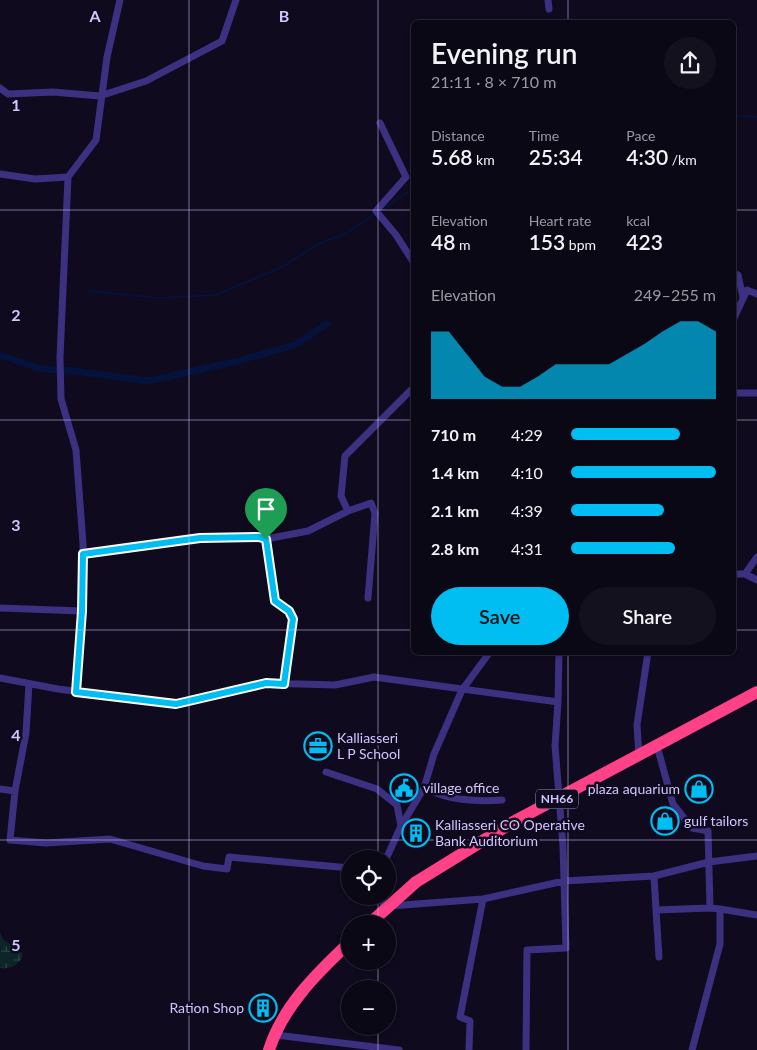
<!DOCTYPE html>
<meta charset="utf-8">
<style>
:root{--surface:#0b0816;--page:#14111f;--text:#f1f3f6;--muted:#9a9aa1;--line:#2b2935;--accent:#00bef1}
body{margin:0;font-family:Lato,sans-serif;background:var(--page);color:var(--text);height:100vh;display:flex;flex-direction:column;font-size:19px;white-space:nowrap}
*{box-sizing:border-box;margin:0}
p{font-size:16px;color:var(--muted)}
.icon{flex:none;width:28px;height:28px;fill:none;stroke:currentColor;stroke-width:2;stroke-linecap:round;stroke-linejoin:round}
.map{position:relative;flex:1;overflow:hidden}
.side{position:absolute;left:411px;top:20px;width:325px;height:635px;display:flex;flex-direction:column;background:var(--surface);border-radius:8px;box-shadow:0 1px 4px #0004,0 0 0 1px var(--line)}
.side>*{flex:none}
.controls{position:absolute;left:341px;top:850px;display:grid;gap:10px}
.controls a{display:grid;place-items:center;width:55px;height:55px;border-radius:50%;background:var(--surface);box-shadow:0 1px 4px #0004,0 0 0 1px var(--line);font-size:25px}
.pin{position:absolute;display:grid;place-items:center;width:42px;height:42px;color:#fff;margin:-51px -21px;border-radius:50% 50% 50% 0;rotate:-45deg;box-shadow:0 0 5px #0007}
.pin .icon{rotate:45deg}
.round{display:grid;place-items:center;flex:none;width:52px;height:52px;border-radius:26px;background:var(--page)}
.summary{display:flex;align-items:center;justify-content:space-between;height:85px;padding:0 20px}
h1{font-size:28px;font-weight:600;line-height:38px}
.figures{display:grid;grid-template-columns:repeat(3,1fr);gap:8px;height:85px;padding:5px 20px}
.figures div{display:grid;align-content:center}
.figures b{font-size:21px;font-weight:600}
.figures small{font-size:14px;font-weight:400}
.figures p{font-size:14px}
.chart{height:140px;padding:10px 20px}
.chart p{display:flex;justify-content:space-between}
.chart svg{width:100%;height:90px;margin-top:5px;fill:var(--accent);opacity:.7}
.action{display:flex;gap:10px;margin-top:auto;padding:10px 20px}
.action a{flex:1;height:58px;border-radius:30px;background:var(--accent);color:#111;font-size:20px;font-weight:600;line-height:58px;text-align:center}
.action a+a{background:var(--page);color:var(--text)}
ul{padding:0 20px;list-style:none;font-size:16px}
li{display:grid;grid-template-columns:80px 60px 1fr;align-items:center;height:38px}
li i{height:12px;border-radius:6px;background:var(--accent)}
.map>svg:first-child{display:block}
</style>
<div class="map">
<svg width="757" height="1050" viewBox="0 0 757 1050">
<defs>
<pattern id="wetland-marsh" width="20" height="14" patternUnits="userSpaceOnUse" patternTransform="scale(1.25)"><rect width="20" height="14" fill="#0c2628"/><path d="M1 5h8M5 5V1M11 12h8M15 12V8" fill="none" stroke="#2e4448"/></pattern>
</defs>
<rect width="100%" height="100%" fill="#0f0a1e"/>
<path fill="url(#wetland-marsh)" d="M0 933 3 939 23 954C21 965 10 969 0 968Z"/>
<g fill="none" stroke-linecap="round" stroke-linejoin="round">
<path stroke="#04123c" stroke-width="2" d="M734 116 757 117
M379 212 414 188
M89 291 157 298 216 295 282 267 318 244 345 234 375 214"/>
<path stroke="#04123c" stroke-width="7" d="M0 355 38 368 56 370
M66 370 149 381 238 361 295 345 327 324"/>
<path stroke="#3c3081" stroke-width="7" d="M548 0 549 9
M0 88 8 94 53 92 100 96 146 81 222 41 236 0
M380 123 406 177 376 211 396 235 414 263
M0 174 35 179 68 177
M734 274 738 275 743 298
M734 318 747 290 757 294
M734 393H757
M348 511 341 496 345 456 414 387
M266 539 275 601 289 611 293 619 284 684
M83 554 199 538 266 539 308 531 348 511 371 503 375 513 368 598
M734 574H745L757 580
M745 574 757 557
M0 608 82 611 83 544 76 450 61 399 60 357 68 177 96 140 107 57 120 0
M0 678 58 689 176 704 266 683 335 685 374 677 558 702 555 746 563 846 566 948 527 950 526 1050
M76 692 82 611
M558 702 559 652
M657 746 673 804 692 828 708 831 710 908 720 909V944L692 1050
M639 756 637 725 648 652
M326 772 377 789 397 805 401 826
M424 788C449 800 474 802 502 800
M0 789 15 791 10 840 46 843 110 839 203 866 227 869 229 857 350 868
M15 791 26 733 29 684
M386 859 401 826 424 788 434 754 462 690 490 652
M654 876 709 862 757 856
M382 896 384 910
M390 906 483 899 564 881 654 876 656 910 710 908
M720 909 757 915
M656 910 659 957
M276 1035 399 1050
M469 1050 470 1021 460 1017 483 899"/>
<path stroke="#ff4187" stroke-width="12" d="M369 924 416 882 513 822 757 692
M269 1050C283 1006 317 973 350 942"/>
</g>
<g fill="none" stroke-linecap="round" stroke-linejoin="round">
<g stroke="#fff" stroke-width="10">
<path id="route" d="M259 537 266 539 275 601 289 611 293 619 284 684 266 683 176 704 76 692 82 611 83 554 200 538Z"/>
</g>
<use href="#route" stroke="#00bef1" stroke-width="6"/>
</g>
<path fill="none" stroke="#d3c6ff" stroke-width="1" stroke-opacity="0.55" d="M189 0V1050M378 0V859M568 0V22M0 210H414M734 210H757M0 420H414M734 420H757M0 630H414M734 630H757M568 652V1050M0 840H757M378 896V924M378 961V989M378 1026V1050"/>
<defs>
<g id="office-ring" transform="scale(1.4375)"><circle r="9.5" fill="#0f0a1e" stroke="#00bef1" stroke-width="1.5"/><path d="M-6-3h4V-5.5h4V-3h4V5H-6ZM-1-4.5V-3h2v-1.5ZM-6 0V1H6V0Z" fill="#00bef1"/></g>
<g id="civic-ring" transform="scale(1.4375)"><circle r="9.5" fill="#0f0a1e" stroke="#00bef1" stroke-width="1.5"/><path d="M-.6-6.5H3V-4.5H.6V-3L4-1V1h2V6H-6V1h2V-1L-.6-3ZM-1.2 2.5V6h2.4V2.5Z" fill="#00bef1"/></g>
<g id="shop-ring" transform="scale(1.4375)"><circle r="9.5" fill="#0f0a1e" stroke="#00bef1" stroke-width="1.5"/><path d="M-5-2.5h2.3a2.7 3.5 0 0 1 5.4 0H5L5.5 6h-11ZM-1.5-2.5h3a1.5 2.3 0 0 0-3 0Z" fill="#00bef1"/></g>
<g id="building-ring" transform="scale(1.4375)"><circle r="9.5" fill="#0f0a1e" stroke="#00bef1" stroke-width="1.5"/><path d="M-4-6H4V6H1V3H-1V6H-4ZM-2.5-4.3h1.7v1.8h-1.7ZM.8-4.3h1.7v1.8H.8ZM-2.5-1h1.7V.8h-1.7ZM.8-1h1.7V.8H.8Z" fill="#00bef1"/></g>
</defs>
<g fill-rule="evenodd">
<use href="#office-ring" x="318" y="746"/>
<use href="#civic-ring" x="404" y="788"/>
<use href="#shop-ring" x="699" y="789"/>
<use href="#shop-ring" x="665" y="821"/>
<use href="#building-ring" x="416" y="833"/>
<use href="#building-ring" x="263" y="1008"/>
</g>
<g text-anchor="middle" stroke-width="5" stroke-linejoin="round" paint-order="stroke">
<rect fill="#0f0a1e" stroke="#988ebc" stroke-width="1" x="536" y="789.5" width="42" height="19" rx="4"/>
<g font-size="12" font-weight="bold" fill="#d3c6ff">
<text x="557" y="803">NH66</text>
</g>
<g font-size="14" fill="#d3c6ff" stroke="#0f0a1e" text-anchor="start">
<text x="337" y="743">Kalliasseri<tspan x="337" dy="16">L P School</tspan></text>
<text x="423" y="793">village office</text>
<text x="680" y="794" text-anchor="end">plaza aquarium</text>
<text x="684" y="826">gulf tailors</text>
<text x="435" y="830">Kalliasseri CO Operative<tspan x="435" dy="16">Bank Auditorium</tspan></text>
<text x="244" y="1013" text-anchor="end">Ration Shop</text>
</g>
</g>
<g font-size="16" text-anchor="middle" font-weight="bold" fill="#d3c6ff" stroke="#0f0a1e" stroke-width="5" stroke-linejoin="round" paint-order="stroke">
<text x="95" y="22">A</text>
<text x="284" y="22">B</text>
<text x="16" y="111">1</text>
<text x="16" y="321">2</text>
<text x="16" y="531">3</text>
<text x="16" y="741">4</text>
<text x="16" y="951">5</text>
</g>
</svg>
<div class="controls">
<a><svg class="icon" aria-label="locate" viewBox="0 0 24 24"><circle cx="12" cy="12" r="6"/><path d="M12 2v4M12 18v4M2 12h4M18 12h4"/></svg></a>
<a>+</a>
<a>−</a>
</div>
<div class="pin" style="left:266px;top:539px;background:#1e9e55"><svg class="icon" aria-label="arrive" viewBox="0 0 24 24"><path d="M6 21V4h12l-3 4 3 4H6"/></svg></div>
<section class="side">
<div class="summary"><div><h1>Evening run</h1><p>21:11 · 8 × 710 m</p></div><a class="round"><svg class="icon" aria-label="share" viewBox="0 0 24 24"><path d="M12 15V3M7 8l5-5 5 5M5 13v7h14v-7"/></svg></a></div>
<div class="figures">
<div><p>Distance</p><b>5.68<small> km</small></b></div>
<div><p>Time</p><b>25:34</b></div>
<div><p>Pace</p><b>4:30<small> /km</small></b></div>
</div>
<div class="figures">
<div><p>Elevation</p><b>48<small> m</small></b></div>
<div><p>Heart rate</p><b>153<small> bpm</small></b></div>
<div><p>kcal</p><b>423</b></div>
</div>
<div class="chart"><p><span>Elevation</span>249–255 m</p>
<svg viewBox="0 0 160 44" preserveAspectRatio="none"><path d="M0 44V11L10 11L20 22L30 33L40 38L50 38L60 33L70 27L80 27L90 27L100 27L110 22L120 17L130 11L140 6L150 6L160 11V44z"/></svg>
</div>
<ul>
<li><b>710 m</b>4:29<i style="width:75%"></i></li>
<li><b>1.4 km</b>4:10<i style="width:100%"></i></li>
<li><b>2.1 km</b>4:39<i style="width:64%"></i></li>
<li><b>2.8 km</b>4:31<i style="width:72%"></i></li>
</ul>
<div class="action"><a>Save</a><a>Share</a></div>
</section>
</div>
